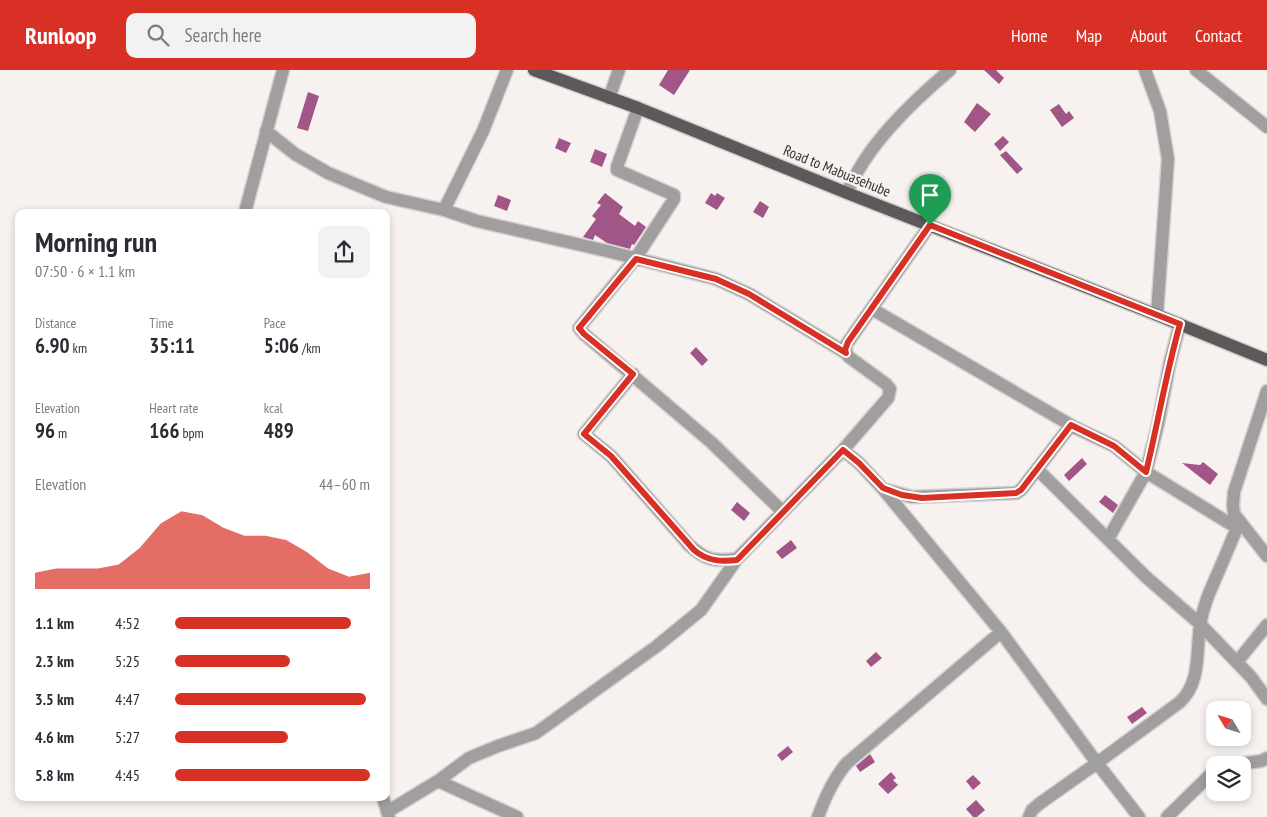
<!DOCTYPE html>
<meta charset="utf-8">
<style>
:root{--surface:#fff;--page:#f2f2f3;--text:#2b2b33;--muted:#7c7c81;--accent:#d93025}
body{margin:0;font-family:"PT Sans Narrow",sans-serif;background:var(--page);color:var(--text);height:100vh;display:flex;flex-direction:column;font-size:19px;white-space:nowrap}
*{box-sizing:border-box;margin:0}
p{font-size:16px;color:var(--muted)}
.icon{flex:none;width:28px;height:28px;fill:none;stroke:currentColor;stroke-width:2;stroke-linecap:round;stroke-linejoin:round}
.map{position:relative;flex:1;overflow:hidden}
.side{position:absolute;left:15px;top:139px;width:375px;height:592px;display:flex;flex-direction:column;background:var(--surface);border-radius:10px;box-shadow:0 2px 8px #0003}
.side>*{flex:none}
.needle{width:32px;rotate:308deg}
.tools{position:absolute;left:1206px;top:631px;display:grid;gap:10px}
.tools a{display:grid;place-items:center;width:45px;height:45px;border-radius:10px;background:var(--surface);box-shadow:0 2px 8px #0003;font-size:25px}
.pin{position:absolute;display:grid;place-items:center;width:42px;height:42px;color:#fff;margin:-51px -21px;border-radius:50% 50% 50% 0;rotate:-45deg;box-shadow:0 0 5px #0007}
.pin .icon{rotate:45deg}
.round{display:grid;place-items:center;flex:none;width:52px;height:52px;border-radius:10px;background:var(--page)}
.headline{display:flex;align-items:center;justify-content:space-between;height:85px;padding:0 20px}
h1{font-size:28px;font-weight:800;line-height:38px}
.figures{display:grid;grid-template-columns:repeat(3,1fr);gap:8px;height:85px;padding:5px 20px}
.figures div{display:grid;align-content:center}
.figures b{font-size:21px;font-weight:800}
.figures small{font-size:14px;font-weight:400}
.figures p{font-size:14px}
.chart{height:140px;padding:10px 20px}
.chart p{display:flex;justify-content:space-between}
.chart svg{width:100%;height:90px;margin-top:5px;fill:var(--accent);opacity:.7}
ul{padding:0 20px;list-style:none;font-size:16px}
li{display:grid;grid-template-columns:80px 60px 1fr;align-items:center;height:38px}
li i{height:12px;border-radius:6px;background:var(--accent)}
header{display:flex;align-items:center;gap:30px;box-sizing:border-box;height:70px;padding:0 25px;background:var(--accent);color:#fff}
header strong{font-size:24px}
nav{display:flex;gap:28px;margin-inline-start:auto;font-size:18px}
.search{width:350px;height:45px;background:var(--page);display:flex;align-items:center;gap:12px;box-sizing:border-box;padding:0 18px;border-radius:10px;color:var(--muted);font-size:19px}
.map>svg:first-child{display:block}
</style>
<header>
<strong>Runloop</strong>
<div class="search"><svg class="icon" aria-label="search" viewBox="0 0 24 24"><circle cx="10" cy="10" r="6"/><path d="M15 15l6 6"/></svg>Search here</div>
<nav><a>Home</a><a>Map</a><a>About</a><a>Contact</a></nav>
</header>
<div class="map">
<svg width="1267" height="747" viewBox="0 0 1267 747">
<rect width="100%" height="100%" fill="#f7f2ef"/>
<path fill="#a25687" d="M668 0H690L674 25 659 15Z
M984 0H996L1004 8 999 14Z
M308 22 319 26 308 61 297 58Z
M977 33 991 44 975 62 964 52Z
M1059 34 1066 44 1069 41 1074 48 1062 57 1050 40Z
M1003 66 1009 72 1000 81 994 74Z
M559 68 571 73 566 83 555 78Z
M595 79 607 84 602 97 590 92Z
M1006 81 1023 99 1017 104 1000 85Z
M605 123 623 137 619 144 635 156 638 151 646 157 634 175 632 174 630 179 607 173 595 165 593 170 583 167 596 149 592 146 601 135 597 133Z
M711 123 715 126 717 123 725 128 717 140 705 133Z
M498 125 511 130 507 141 494 136Z
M760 131 769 137 763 148 753 142Z
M696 277 708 290 702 296 690 283Z
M1082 388 1087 394 1069 411 1064 405Z
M1203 392 1218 404 1210 415 1182 393 1200 395Z
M1105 425 1118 435 1113 443 1099 432Z
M737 432 750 443 744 451 731 440Z
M791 470 797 478 782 489 776 482Z
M876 582 882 588 871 597 866 591Z
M1142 637 1147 643 1132 654 1127 647Z
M788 676 793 682 782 691 777 685Z
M870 684 875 692 860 702 856 696Z
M891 702 896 708 893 710 898 715 888 724 878 714Z
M973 705 981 713 973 720 966 711Z
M976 730 985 740 977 747H973L966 739Z"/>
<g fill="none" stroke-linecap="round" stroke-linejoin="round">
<g stroke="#d4d0cd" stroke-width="15">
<path id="minor" d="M1145 0 1160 41 1168 89 1157 245
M1196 0 1267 57
M609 28 619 0
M638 38 617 97V100L674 125V129L635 189 579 258 584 264 712 373 782 441
M266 61 295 84 328 103 386 127 444 140 477 151 607 181 716 209 749 224 846 283
M847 123C866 76 911 33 950 0
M444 140 483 61 507 0
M245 142 283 0
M872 239 1074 357 1114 376 1146 402 1237 458
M633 304 584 364 611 386 689 475C705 490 715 492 737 489L843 380 888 328 890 319 886 314 849 287 846 283V275L930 155
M1267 321 1234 422 1233 435 1234 444 1267 486
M843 380 859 393 883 419 1001 562 1097 693 1139 747
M1037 399 1146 507 1200 554 1251 607 1267 629
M883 419 912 427 1016 423 1021 420 1071 355
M1108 469 1146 402 1158 354 1170 292 1180 254
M1237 592 1267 555
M1232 695 1261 691 1267 688
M438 711 517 747
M383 728 389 747
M387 742 438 711 469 688 498 676 536 663 657 576 701 540 737 489
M818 747C825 727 833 709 847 693L1001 562
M1029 747 1032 740 1039 734 1097 693 1180 632C1201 612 1196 583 1200 556 1203 534 1212 517 1220 498 1227 482 1233 467 1240 451
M1167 747 1215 700"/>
</g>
<g stroke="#d4d0cd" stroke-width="15">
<path id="major" d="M534 0 638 38 847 123 1157 245 1267 290"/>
</g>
<use href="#minor" stroke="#a09e9e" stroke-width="12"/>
<use href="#major" stroke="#5d5859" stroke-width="12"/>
</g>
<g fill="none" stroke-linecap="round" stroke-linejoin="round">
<g stroke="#fff" stroke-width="10">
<path id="route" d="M930 155 1180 254C1166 303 1158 353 1146 402L1114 376 1071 355 1021 420 1016 423 922 428 902 425 883 418 859 393 843 380 737 490C721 492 707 491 694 480L611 386 584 364 633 304 584 264 579 258 636 189 716 209 749 224 846 283 845 280 848 272Z"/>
</g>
<use href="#route" stroke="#d93025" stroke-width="6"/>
</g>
<g text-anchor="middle" stroke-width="5" stroke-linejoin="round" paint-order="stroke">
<g font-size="15" fill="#363433" stroke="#f7f2ef">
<text transform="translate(837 101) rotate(22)" y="5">Road to Mabuasehube</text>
</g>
</g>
</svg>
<div class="tools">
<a><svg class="needle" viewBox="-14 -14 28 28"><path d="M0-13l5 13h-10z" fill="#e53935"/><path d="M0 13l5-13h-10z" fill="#7c7c81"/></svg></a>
<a><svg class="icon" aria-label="layers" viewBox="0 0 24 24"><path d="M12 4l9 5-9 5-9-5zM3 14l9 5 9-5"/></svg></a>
</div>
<div class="pin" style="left:930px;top:155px;background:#1e9e55"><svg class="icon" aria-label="arrive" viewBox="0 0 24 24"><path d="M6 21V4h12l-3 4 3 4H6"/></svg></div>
<section class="side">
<div class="headline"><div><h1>Morning run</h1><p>07:50 · 6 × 1.1 km</p></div><a class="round"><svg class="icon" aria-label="share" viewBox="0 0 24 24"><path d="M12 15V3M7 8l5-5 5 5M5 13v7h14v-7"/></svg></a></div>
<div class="figures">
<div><p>Distance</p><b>6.90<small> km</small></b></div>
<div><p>Time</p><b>35:11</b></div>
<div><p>Pace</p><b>5:06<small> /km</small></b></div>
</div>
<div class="figures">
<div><p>Elevation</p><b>96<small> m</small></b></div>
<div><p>Heart rate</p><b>166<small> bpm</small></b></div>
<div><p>kcal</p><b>489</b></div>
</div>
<div class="chart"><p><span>Elevation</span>44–60 m</p>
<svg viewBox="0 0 160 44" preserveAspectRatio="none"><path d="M0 44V36L10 34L20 34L30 34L40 32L50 24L60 12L70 6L80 8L90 14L100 18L110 18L120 20L130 26L140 34L150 38L160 36V44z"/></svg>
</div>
<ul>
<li><b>1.1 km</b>4:52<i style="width:90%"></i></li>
<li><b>2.3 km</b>5:25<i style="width:59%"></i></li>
<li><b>3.5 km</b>4:47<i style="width:98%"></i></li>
<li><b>4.6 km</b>5:27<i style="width:58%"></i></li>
<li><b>5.8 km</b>4:45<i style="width:100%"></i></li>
</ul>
</section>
</div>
